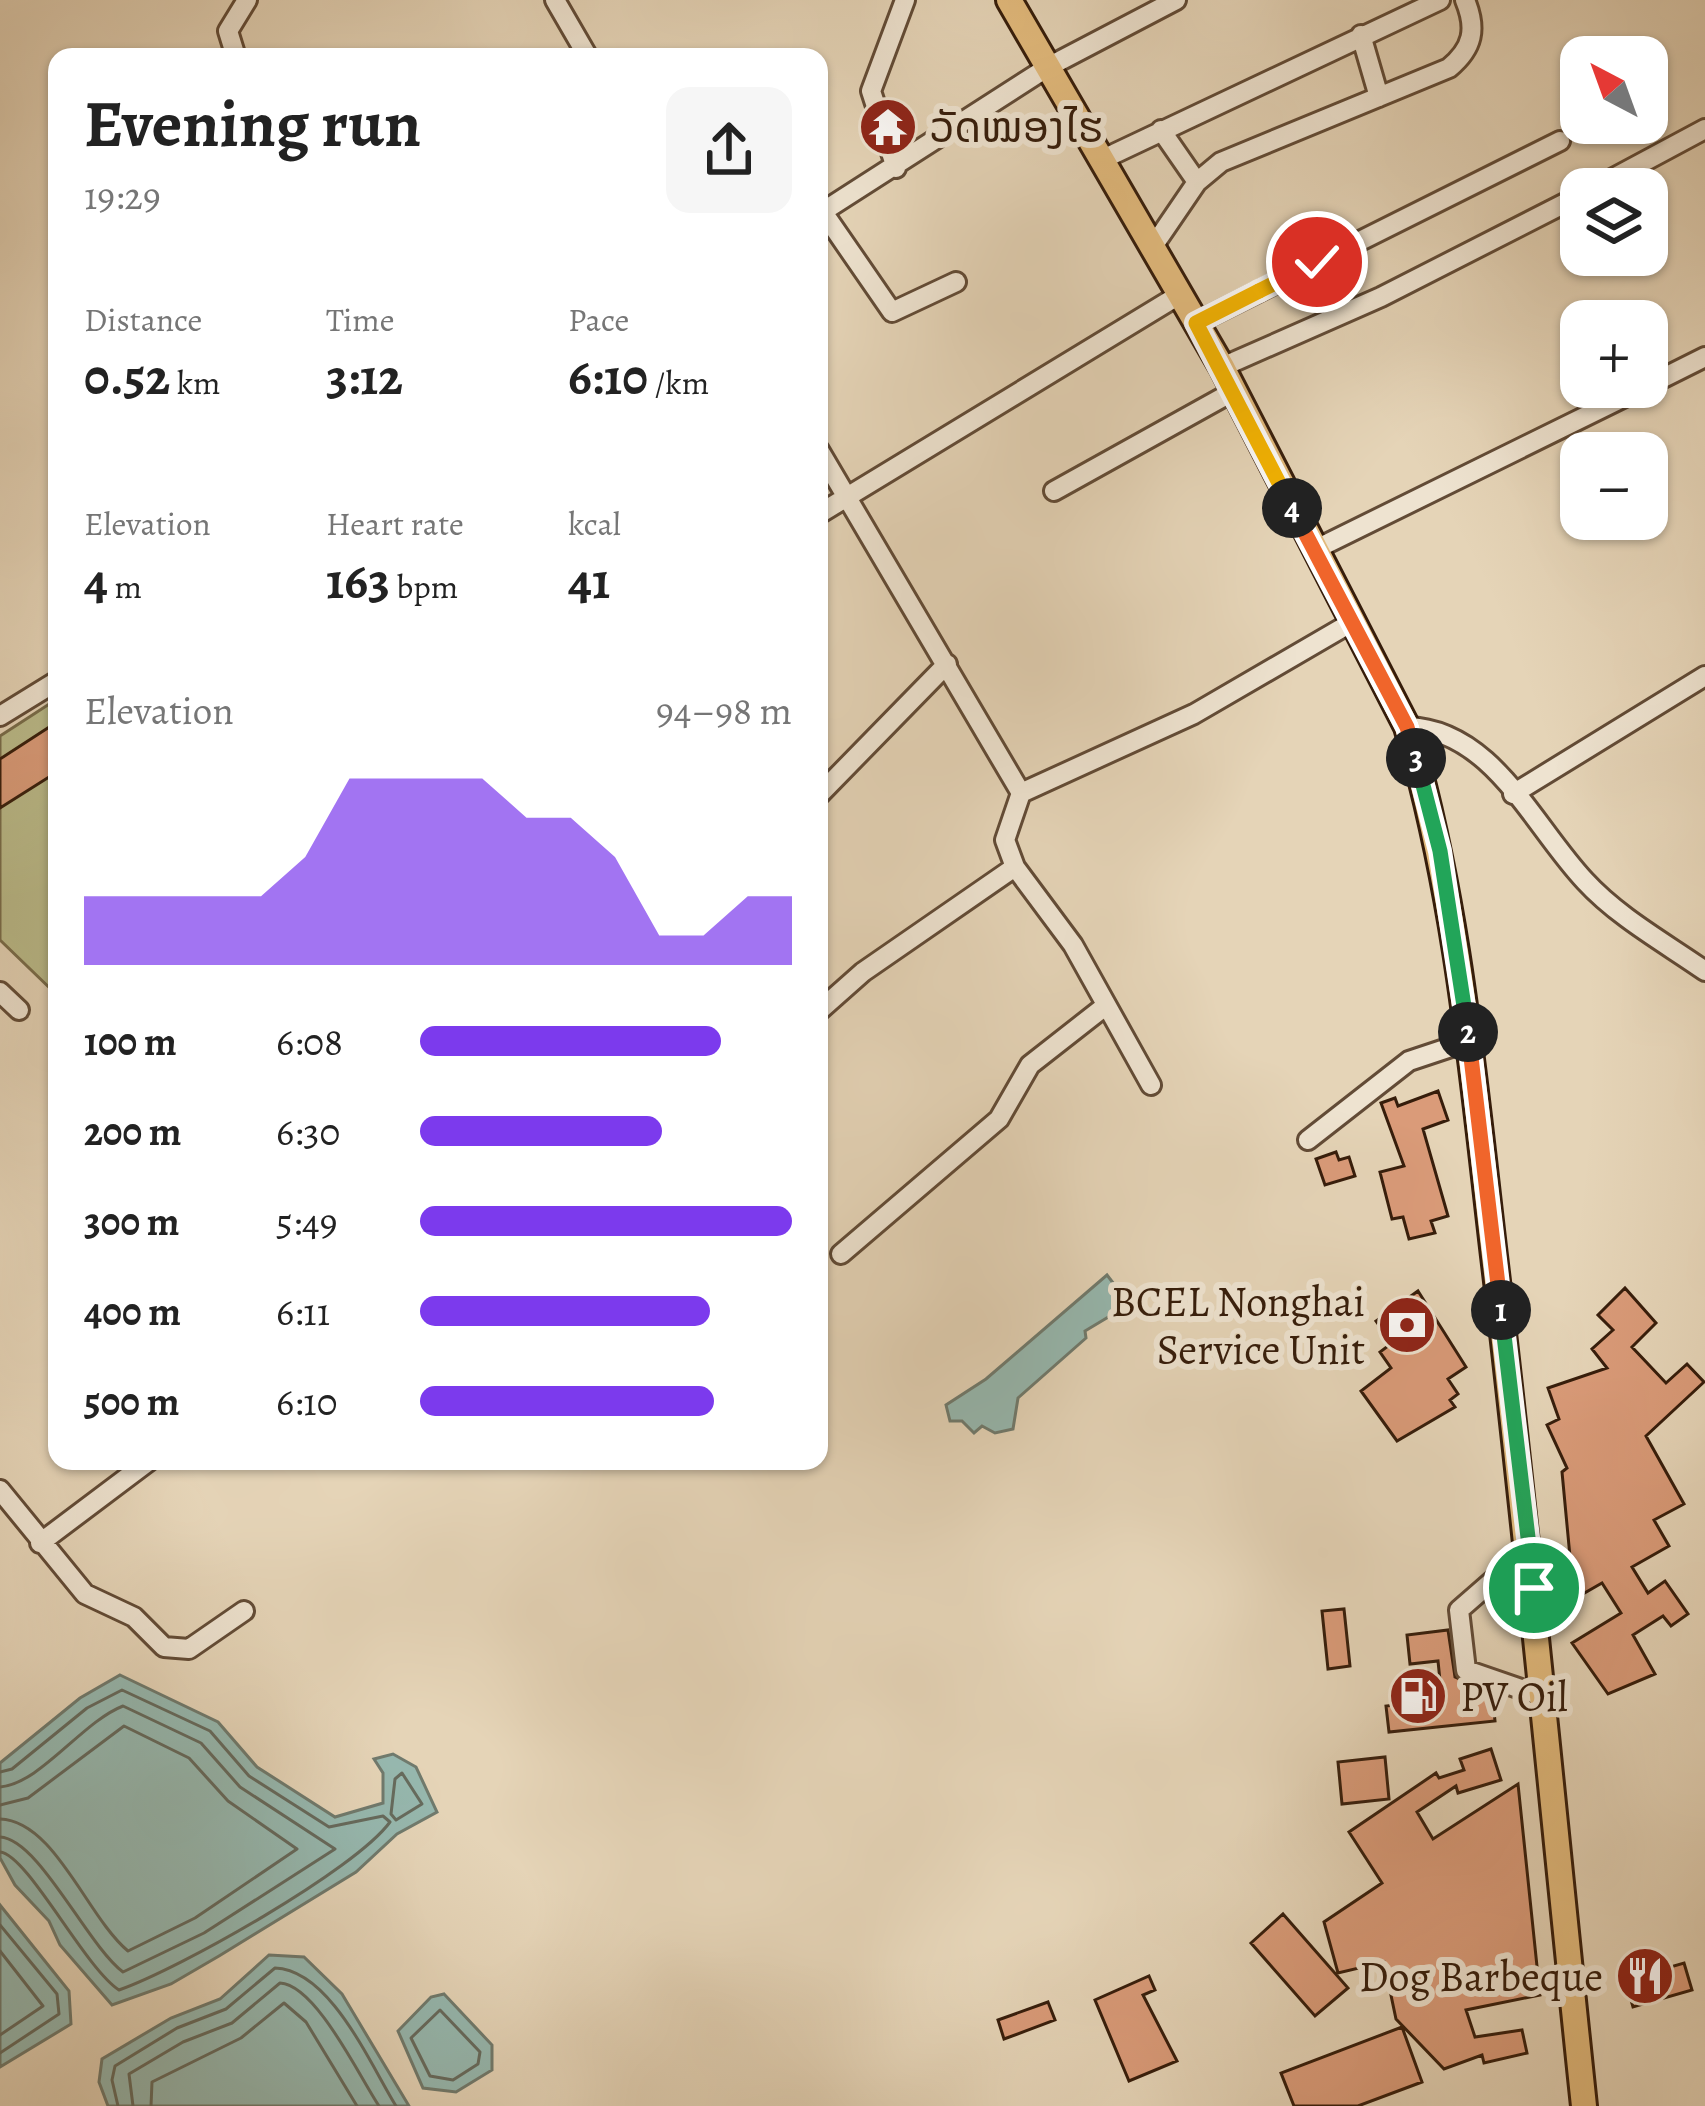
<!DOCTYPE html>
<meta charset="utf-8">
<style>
:root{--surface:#fff;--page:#f6f6f6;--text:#222;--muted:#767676;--accent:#7c3aed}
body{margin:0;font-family:Alegreya,"Noto Sans Lao",serif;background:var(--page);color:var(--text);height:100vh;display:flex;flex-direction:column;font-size:45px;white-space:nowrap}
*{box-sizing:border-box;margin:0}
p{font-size:39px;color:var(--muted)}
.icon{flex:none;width:66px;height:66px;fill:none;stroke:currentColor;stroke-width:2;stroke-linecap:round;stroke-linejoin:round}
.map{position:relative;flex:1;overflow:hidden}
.drawer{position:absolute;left:48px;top:48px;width:780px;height:1422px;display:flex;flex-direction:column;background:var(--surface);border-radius:24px;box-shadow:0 3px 9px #0004}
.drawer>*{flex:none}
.needle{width:78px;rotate:319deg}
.buttons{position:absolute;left:1560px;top:36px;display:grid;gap:24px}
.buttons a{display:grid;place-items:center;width:108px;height:108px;border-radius:24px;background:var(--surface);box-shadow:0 3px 9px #0004;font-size:60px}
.pin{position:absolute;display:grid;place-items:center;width:102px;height:102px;color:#fff;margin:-51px;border:6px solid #fff;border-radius:50%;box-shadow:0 3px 12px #0007}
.km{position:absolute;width:60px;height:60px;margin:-30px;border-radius:50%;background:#222;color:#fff;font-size:33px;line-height:60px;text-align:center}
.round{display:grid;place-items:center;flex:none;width:126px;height:126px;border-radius:24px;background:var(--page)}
.overview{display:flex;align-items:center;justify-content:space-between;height:204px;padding:0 36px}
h1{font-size:66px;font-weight:600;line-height:90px}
.figures{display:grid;grid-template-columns:repeat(3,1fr);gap:18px;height:204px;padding:12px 36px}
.figures div{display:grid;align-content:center}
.figures b{font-size:51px;font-weight:600}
.figures small{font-size:33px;font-weight:400}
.figures p{font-size:33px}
.chart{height:336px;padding:24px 36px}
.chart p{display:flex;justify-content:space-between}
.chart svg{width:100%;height:216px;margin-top:12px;fill:var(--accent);opacity:.7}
ul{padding:0 36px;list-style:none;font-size:39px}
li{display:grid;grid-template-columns:192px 144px 1fr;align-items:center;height:90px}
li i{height:30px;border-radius:15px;background:var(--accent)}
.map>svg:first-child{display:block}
</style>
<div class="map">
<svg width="1705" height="2106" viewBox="0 0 1705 2106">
<rect width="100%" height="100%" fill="#e5d4b7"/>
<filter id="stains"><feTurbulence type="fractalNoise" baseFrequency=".00167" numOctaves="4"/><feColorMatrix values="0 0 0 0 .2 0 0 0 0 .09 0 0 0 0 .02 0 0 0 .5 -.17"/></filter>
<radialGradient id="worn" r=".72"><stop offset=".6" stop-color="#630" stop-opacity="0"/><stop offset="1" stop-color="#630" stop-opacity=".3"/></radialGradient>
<path fill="#babb8a" stroke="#786c4a" stroke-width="3" d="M57 699V995L0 940V736Z"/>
<path fill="#96b8af" stroke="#707a6d" stroke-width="3" d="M1107 1275 1127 1301 1125 1307 1085 1331 1086 1338 1018 1398 1013 1429 995 1433 982 1426 974 1433 962 1421H950L946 1405 986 1379Z
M120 1675 218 1722 257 1767 335 1817 383 1803V1773L374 1759 393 1754 416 1767 437 1812 397 1834 356 1872 219 1956 171 1984 112 2005 60 1945 49 1921 15 1885 0 1858V1763L80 1698Z
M0 1905 69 1991 71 2024 0 2067Z
M269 1955 304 1957 342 1994 409 2106H108L99 2082 102 2059 171 2018 220 1999Z
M444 1994 492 2045V2070L456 2092 423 2088 398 2031 431 1997Z"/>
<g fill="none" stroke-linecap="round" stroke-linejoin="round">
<path stroke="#666a5d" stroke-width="3" d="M0 1772 12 1769 87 1708 122 1690 210 1731 249 1776 329 1827 383 1816 390 1822C355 1870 179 1969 119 1990 84 1967 28 1855 0 1852
M402 1773 422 1804 396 1820 391 1814 395 1779Z
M0 1787C40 1784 82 1722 123 1706L201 1743 240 1787 335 1849 204 1933 123 1972C87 1945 39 1839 0 1837
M0 1805 28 1798 124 1726 189 1758 228 1801 297 1849 195 1918 128 1951C87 1917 55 1821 0 1819
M0 1925 57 1994 59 2014 0 2053
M0 1951 43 2006 0 2035
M440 2010 480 2052 478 2064 453 2080 430 2076 411 2038Z
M118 2106 112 2080 115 2066 177 2028 226 2009 275 1968C330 1970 369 2062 396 2106
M133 2106 129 2074 183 2042 232 2023 280 1983C316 1985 359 2076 379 2106
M151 2106 152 2082 241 2038 284 2003 306 2022 357 2106"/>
</g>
<path fill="#da9b79" stroke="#361d0b" stroke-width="3" d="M57 722V772L0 808V759Z
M1438 1091 1448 1120 1423 1129 1448 1216 1431 1221 1435 1233 1409 1239 1403 1217 1392 1219 1380 1172 1404 1166 1381 1103 1395 1098 1398 1106Z
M1336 1152 1339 1160 1349 1157 1355 1176 1325 1185 1316 1159Z
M1625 1288 1656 1323 1632 1347 1666 1383 1687 1364 1704 1382 1646 1436 1684 1504 1654 1520 1669 1546 1632 1567 1648 1593 1665 1581 1688 1614 1671 1626 1663 1616 1633 1635 1655 1674 1608 1694 1572 1643 1621 1613 1602 1583 1574 1599 1562 1472 1567 1468 1547 1425 1559 1419 1548 1388 1607 1368 1592 1349 1613 1330 1598 1315Z
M1418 1291 1466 1367 1448 1379 1458 1394 1450 1400 1455 1407 1397 1441 1361 1391 1391 1368 1380 1352 1392 1343 1376 1321Z
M1344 1609 1350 1666 1328 1669 1322 1611Z
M1448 1630 1455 1677 1492 1693 1495 1721 1389 1732 1386 1706 1442 1700 1438 1661 1410 1664 1407 1635Z
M1491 1749 1501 1780 1458 1793 1456 1786 1417 1812 1433 1839 1518 1784 1540 1995 1466 2010 1475 2037 1522 2030 1527 2053 1484 2063 1482 2055 1444 2069 1396 2019 1384 1962 1338 1973 1324 1922 1382 1883 1349 1832 1436 1773 1439 1778 1464 1770 1460 1759Z
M1385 1757 1389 1799 1342 1804 1338 1762Z
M1283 1914 1348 1988 1315 2016 1251 1943Z
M1684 1963 1692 1990 1633 2007 1625 1980Z
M1149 1976 1155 1990 1143 1995 1177 2061 1129 2081 1095 2000Z
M1048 2002 1055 2020 1004 2039 998 2020Z
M1402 2027 1422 2082 1358 2106H1294L1281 2073Z"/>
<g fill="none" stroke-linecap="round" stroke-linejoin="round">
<g stroke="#624b36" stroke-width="24">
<path id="minor" d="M555 0 588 57
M1361 35 1379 97
M236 57 228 31 247 0
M1161 130 1197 182
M1101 160 1440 0
M896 168 871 91 905 0
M1593 189 1705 129
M823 212 892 312 956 282
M819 214 1048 67 1176 0
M1152 248 1197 182 1221 162 1449 68C1473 48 1477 29 1465 0
M1196 323 1560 141
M1222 367 1381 297 1581 195
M1647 386 1705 357
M819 450 1021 793
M1054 491 1234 391
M819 514 1179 295
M1316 549 1645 387
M0 716 57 681
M1407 727C1492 729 1533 826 1585 881 1618 917 1665 943 1705 971
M1513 794 1705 676
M819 795 947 664
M0 992 19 1010
M819 1011 863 972 1015 867
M1151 1085 1073 945 1015 867 1005 840 1021 793 1194 714 1354 621
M1308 1140 1409 1061 1469 1041
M841 1254 999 1119 1030 1065 1104 1007
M0 1490 85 1594 134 1617 164 1647 189 1649 244 1611
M40 1543 149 1461
M1529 1549 1459 1610 1466 1670 1544 1697"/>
</g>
<g stroke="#361d0b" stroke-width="30">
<path id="major" d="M1009 0 1222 367 1407 727C1458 900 1473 1077 1494 1256 1528 1539 1554 1823 1584 2106"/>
</g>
<use href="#minor" stroke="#eee3d0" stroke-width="18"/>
<use href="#major" stroke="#e2ba7c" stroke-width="24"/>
</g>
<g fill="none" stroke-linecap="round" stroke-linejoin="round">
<g stroke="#fff" stroke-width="24">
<path id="split-1" d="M1501 1310 1534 1588"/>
</g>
<g stroke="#fff" stroke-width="24">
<path id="split-2" d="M1468 1032 1501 1310"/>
</g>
<g stroke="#fff" stroke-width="24">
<path id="split-3" d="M1416 758 1440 851 1468 1032"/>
</g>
<g stroke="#fff" stroke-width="24">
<path id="split-4" d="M1292 508 1407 727 1416 758"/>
</g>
<g stroke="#fff" stroke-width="24">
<path id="split-5" d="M1259 291 1196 323 1292 508"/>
</g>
<g stroke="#fff" stroke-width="24">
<path id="split-6" d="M1259 291 1317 262"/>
</g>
<use href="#split-1" stroke="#22a559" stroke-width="15"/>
<use href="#split-2" stroke="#f0652b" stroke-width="15"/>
<use href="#split-3" stroke="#22a559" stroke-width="15"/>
<use href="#split-4" stroke="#f0652b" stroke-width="15"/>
<use href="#split-5" stroke="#f5b400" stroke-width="15"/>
<use href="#split-6" stroke="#f5b400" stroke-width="15"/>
</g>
<defs>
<g id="temple-disc" transform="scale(3)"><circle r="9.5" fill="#8f2418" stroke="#eee3d0"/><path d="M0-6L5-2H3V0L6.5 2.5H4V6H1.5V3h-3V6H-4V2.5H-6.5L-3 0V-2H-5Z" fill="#fff"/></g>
<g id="bank-disc" transform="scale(3)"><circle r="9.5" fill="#8f2418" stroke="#eee3d0"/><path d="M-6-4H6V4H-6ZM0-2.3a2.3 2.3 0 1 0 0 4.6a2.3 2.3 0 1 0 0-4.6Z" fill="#fff"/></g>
<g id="fuel-disc" transform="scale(3)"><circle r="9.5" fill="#8f2418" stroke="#eee3d0"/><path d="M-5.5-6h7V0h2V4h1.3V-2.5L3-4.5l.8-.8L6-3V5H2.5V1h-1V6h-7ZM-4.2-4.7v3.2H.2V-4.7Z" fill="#fff"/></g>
<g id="restaurant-disc" transform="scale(3)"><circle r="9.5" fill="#8f2418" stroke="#eee3d0"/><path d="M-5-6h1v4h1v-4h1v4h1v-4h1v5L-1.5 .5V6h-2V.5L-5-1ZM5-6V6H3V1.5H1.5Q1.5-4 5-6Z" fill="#fff"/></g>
</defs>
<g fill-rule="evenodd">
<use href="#temple-disc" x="888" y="127"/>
<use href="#bank-disc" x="1407" y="1325"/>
<use href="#fuel-disc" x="1418" y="1696"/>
<use href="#restaurant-disc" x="1645" y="1976"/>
</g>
<g text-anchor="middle" stroke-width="12" stroke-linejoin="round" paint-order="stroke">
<g font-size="42" fill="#361d0b" stroke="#eee3d0" text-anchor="start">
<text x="930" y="142">ວັດໝອງໄຮ</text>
<text x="1365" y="1316" text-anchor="end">BCEL Nonghai<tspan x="1365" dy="48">Service Unit</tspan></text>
<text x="1460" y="1711">PV Oil</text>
<text x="1603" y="1991" text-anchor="end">Dog Barbeque</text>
</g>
</g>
<rect width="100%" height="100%" filter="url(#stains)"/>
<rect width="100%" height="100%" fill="url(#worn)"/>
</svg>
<div class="buttons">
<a><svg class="needle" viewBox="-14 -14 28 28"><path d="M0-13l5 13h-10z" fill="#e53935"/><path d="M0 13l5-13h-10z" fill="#767676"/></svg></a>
<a><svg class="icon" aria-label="layers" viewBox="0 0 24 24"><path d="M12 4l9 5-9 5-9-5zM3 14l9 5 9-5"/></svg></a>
<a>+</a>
<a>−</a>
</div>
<div class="pin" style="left:1534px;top:1588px;background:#1e9e55"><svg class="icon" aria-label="arrive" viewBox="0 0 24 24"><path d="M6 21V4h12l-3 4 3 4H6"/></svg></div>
<div class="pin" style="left:1317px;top:262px;background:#d93025"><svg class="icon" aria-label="check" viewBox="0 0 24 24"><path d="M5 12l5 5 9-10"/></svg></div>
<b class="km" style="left:1501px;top:1310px">1</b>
<b class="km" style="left:1468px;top:1032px">2</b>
<b class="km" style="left:1416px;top:758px">3</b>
<b class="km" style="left:1292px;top:508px">4</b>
<section class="drawer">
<div class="overview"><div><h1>Evening run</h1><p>19:29</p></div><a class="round"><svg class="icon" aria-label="share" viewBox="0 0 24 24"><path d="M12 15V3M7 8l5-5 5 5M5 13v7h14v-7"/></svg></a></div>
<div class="figures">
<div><p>Distance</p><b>0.52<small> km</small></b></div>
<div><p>Time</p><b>3:12</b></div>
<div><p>Pace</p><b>6:10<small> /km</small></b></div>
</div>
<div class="figures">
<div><p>Elevation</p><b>4<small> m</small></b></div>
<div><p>Heart rate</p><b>163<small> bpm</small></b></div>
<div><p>kcal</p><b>41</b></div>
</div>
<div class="chart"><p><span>Elevation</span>94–98 m</p>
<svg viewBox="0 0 160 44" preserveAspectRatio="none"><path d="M0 44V30L10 30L20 30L30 30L40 30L50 22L60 6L70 6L80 6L90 6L100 14L110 14L120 22L130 38L140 38L150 30L160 30V44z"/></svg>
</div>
<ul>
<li><b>100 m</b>6:08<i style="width:81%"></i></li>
<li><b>200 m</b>6:30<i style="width:65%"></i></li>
<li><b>300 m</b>5:49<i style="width:100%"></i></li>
<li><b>400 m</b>6:11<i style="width:78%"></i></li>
<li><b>500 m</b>6:10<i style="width:79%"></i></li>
</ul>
</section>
</div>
